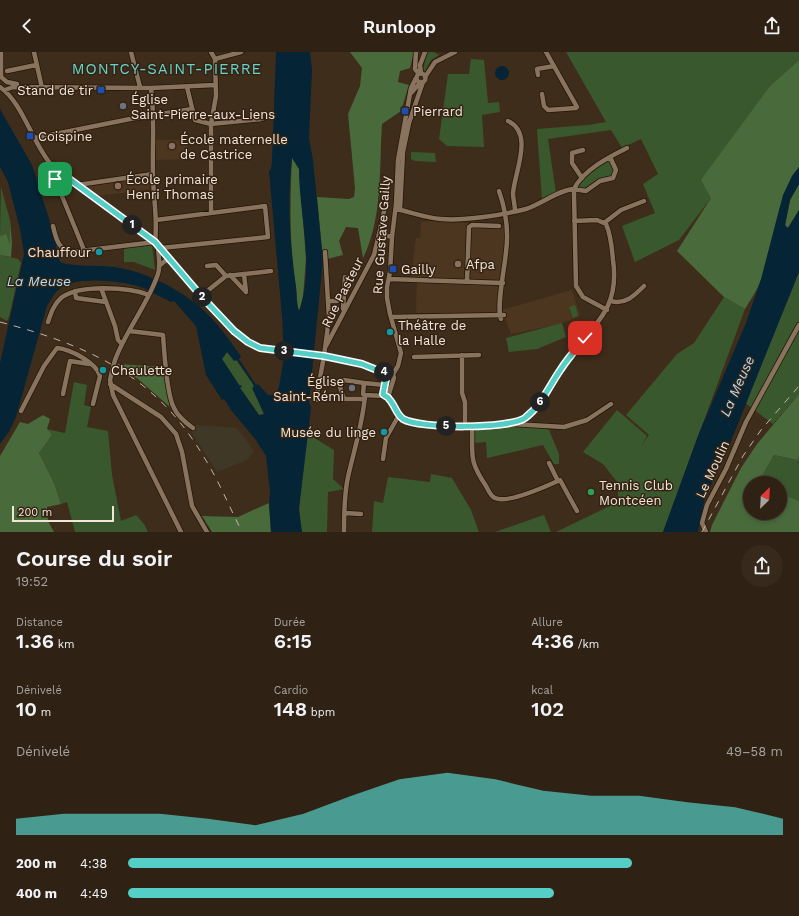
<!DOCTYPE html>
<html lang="fr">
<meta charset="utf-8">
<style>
:root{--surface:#2f2214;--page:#372a1d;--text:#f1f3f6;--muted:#a7a4a0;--line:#4a3f34;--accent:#55cec5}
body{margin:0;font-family:"Work Sans",sans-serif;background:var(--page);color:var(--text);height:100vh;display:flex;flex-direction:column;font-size:15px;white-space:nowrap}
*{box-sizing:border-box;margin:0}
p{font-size:13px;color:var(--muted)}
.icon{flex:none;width:22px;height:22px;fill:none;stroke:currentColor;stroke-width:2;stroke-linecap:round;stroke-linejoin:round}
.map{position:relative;height:480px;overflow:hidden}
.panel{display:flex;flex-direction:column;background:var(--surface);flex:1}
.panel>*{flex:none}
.needle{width:26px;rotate:24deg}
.fabs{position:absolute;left:743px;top:424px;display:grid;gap:8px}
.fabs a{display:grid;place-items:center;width:44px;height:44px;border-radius:50%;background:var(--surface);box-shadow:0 2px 6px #0003,0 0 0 1px var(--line);font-size:20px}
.scale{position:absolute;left:12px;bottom:10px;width:102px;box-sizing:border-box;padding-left:4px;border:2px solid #f2e6db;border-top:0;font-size:11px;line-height:14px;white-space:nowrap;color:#f2e6db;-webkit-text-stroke:3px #342312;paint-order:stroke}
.pin{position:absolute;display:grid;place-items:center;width:34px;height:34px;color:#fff;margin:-17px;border-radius:8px;box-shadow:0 2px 6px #0006}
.km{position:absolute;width:20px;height:20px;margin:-10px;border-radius:50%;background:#222;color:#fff;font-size:11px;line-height:20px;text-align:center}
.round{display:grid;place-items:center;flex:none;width:42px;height:42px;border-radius:21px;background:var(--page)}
.summary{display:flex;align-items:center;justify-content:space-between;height:68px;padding:0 16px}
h1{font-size:22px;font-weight:600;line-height:30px}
.figures{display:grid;grid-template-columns:repeat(3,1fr);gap:6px;height:68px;padding:4px 16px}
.figures div{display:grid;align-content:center}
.figures b{font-size:20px;font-weight:600}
.figures small{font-size:11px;font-weight:400}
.figures p{font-size:11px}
.chart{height:112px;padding:8px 16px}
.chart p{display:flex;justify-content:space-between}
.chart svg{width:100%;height:72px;margin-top:4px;fill:var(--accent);opacity:.7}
ul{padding:0 16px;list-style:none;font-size:13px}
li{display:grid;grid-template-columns:64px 48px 1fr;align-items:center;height:30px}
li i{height:10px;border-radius:5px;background:var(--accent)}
header{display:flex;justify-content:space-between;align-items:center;height:52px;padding:0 16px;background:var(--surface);font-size:18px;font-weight:600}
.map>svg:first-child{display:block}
</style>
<header><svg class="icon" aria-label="back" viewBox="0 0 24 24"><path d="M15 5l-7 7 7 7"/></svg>Runloop<svg class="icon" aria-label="share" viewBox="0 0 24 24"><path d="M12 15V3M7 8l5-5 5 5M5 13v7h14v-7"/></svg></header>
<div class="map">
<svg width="799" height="480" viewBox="0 0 799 480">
<rect width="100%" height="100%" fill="#3f2d1b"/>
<path fill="#3f3827" d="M195 373 237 376 254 399 247 408 217 420 192 381Z"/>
<path fill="#4d361f" d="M156 88H188V107L156 108Z
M150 125 151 137 97 144 85 135Z
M429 169 505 173V199L497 261H416L417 227 411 226 416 186H420L421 170Z
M572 238 580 264 560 272 511 282 502 258Z"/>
<path fill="#3a582e" d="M427 0H434L439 3 431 8 425 19 426 21 423 18Z
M566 0H799V8L770 34 711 146 679 188 635 210 622 174 655 161 643 132 658 122 641 87 622 96 611 78 548 87 556 141 542 148 537 77 588 73 606 70Z
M471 7 484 8 488 51 499 50 500 60 482 63 484 95 447 94 439 87 448 22H469Z
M411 100 435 101 436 110 415 109 411 107Z
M608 108 611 109 615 122 588 137 577 136 582 127Z
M1 135 10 168V195L6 181 1 184 0 182Z
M152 193 155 218 134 210H124V195Z
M0 203 18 207 21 211 9 265 7 269 0 265Z
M799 220V342L773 372 745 351Z
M724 245 745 257 663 480H556L618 450V431L603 412 583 400 617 358 647 384 641 394 649 383 626 363 677 302 694 291Z
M575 253 578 264 573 266 569 255Z
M562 271 566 285 537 297 509 300 506 286Z
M227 300 236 308 253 332 254 335 253 336 264 362 259 363 240 336 242 334 239 333 222 307Z
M74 330 87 333 84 353 91 355 87 375 108 379 112 423 121 469 136 463 144 472 148 480H75L67 450 61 452 54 431 39 401 52 383 46 377 65 381Z
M529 373 549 378 559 402V412H554L543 393 487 406 486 390 474 391 473 376Z
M308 382 334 398 333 427 344 437 328 440 327 480H302C294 455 305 409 308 382Z
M774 403 796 408 799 404V449L781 442 780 431H770L762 424Z
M431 422 452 426 471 458 479 480H372L374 449 383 451 388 425 430 430Z
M544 463 551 480H495Z"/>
<path fill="#496b3c" d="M350 0H414L410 16 400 19 398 30 409 33 401 59 382 72C379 116 383 166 363 206L358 176 346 175 339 189 343 203 323 208 317 145 349 147 354 145 355 136 348 62 360 34 362 16Z
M799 8V115C775 147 775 190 762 226 758 237 751 247 745 257L724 245 677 199 711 146 701 128 770 34Z
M292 105 299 117 306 206 303 245 299 260C297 252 297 245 296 236 289 192 290 149 292 105Z
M799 132V158L788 176 785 174 790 148Z
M10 168 12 191 11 205 0 203V182L1 184 6 181 10 193Z
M117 312 163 315 170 355 138 327 118 314Z
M799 342V404L797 408 774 403 762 424 770 431H750V461H780V441L799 449V480H710L712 473 741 416 757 392Z
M43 363 50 367 47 377 52 383 39 401 54 431 61 452 47 455 48 469 54 480H0V404L20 370 28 372Z
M269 451 271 480H212L202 464 238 465Z"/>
<path fill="#052436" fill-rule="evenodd" d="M276 0H310L312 18 309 86 313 108 323 208 309 350 311 356 299 457 302 480H271L269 451 270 439 266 404 256 388 231 358 224 347 222 348 206 323 196 274 174 249 171 250C162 246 154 241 146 237 126 229 73 222 57 239 53 243 50 250 47 254L16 365 10 378 0 392V311L24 202 20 177 8 130 0 115V57L32 113 50 170 60 210C71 215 99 213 114 215 144 219 178 236 201 256 216 269 228 286 240 303L241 305 239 307 256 333 258 332 268 343H275L279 335 284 305 282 264 269 119 271 117 272 109ZM292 106 299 117C299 163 315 214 299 259 296 251 297 244 296 235 290 194 287 148 292 106ZM227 300 234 309 237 308 253 332 254 335 252 336 264 362 259 363 240 336 242 334 239 333 222 307Z
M495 21a7 7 0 1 1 14 0a7 7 0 1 1-14 0Z
M799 115V132L790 148 785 173 788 176 799 158V220L729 394 705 446 698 480H663L699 381 746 271 761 227 783 143 792 124Z"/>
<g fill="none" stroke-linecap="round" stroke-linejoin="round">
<path stroke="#052436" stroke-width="1" d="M799 410V411"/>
<g stroke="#251504" stroke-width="6">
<path id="minor" d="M1 0V25L7 30 17 32
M34 0 42 36
M131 0 140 35
M416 0 415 17 419 22
M215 7 241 0
M7 19 36 13
M421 21 420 13 425 0
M416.5 26a4.5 4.5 0 1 1 9 0a4.5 4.5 0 1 1-9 0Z
M538 23 537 17 554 14
M425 25 435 10 455 0
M0 35C23 51 33 93 53 115L155 190 202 245 234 279 248 290 266 297 331 305 362 312 390 322H393L398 314 401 301 390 262 387 246V235L390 220 392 185 396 152 398 108 411 36 416 26
M187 35 195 68 211 72 262 67
M151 36C155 65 152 94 153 123 153 145 158 167 155 190
M5 38 13 35 151 36 215 33
M411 41 421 30
M542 42 544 54 548 58 576 56 577 55 546 0
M508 69C534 81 515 119 513 141 513 147 515 153 515 159
M35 86 130 67 192 57
M57 118 55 127 84 198
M582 126 572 111V101L583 98
M77 133 153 122
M499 139C506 159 509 178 506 200 505 214 496 255 501 267
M396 157C411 160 425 166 441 167 464 169 503 163 526 157 541 152 561 137 574 137 583 118 609 105 627 96
M400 158 403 100 409 71 423 30
M211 161V72L216 44 215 7 211 0
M156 168 265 154 268 185 161 196
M604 171 621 158 644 149
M53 174C56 187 58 197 72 200L155 190
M379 182 385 155V141
M159 214 165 209H171
M207 214 216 213 226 224
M230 223 246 240 244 222
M389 227 503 231
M467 229 469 175 472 173 499 174
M101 236 115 274 118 288 121 291
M75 239 76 246 106 250
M201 244 226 224 271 219
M329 249H337
M611 249C625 253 634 244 644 234
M343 257 345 225
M607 258 583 245 576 234 574 141V137L586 139 600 129 613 126 616 118 610 105
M391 265 504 263
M48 270C51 261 54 252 61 246 79 232 129 235 149 243
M129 279 163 283C164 298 167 344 174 356 178 365 186 371 193 376
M326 294 374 203 379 182 392 185
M462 303V341L465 350V373
M414 305 479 303
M115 308C126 278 148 252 158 222 161 213 158 202 158 194
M112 319 110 328 113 343 181 480
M364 331 344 328 340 335 344 347H365
M110 332 161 365 176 382 182 400 192 454 207 480
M384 333 364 331 363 342 365 343 384 344
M63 342 70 309 89 312
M387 345 383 342 387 322
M388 345 402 366C423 376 504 378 524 366 542 356 550 334 560 318 586 276 621 264 613 208 612 196 611 183 606 172L597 168 574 169
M388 345 394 326 393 322
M316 348 324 304 329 266 325 200
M93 352 100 324
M21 359 44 314 57 296C70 297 97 311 100 324
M513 372 564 375 587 368 611 352
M472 373C473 404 468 407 486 434 488 438 491 445 495 446 508 452 547 434 560 428L577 459
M383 407 386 386 399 363
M549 411 558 429
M345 461 361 462
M344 480C344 462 344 443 348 425 354 398 363 371 365 343
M706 480 702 471 707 453 726 417 746 370 799 273"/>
</g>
<use href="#minor" stroke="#88735f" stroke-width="4.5"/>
<path stroke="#c1b4a7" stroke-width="1" stroke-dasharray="7 7" stroke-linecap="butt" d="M0 270C86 293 154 322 202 402 218 427 229 454 242 480
M702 480 743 404 761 378 799 334"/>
<g stroke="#251504" stroke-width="6" stroke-linecap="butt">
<path id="minor-bridge" d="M112 319 115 308"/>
</g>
<use href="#minor-bridge" stroke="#88735f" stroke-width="4.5"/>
</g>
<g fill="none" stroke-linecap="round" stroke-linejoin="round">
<g stroke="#fff" stroke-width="8">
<path id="route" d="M55 127 57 118 155 190 202 245 234 279 248 290 260 296 324 304 362 312 387 322 383 342C385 345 388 344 389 347 395 353 396 362 403 367 420 377 509 377 525 366 542 353 549 334 561 317 568 306 577 296 585 286"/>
</g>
<use href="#route" stroke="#55cec5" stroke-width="5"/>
</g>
<g fill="#1a4fb4" stroke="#342312" stroke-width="1.5">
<rect x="97" y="34" width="8" height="8" rx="2"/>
<rect x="401" y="55" width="8" height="8" rx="2"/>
<rect x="26" y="80" width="8" height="8" rx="2"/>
<rect x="389" y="213" width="8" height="8" rx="2"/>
</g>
<g fill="#6b7280" stroke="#342312" stroke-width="1.5">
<circle cx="123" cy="54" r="4"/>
<circle cx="352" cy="336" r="4"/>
</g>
<g fill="#8d6e63" stroke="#342312" stroke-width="1.5">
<circle cx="172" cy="94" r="4"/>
<circle cx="118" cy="134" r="4"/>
<circle cx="458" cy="212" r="4"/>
</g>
<g fill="#0f9aa8" stroke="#342312" stroke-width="1.5">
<circle cx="99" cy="200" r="4"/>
<circle cx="390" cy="280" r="4"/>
<circle cx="103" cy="318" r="4"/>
<circle cx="384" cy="380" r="4"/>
</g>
<circle fill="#2e9e5b" stroke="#342312" stroke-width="1.5" cx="591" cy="440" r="4"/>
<g text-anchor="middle" stroke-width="3" stroke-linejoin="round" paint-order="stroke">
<g font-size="13" fill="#f2e6db" stroke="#342312" text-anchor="start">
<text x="93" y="43" text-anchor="end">Stand de tir</text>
<text x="131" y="52">Église<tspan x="131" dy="15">Saint-Pierre-aux-Liens</tspan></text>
<text x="413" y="64">Pierrard</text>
<text x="38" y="89">Coispine</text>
<text x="180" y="92">École maternelle<tspan x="180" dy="15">de Castrice</tspan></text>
<text x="126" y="132">École primaire<tspan x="126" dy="15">Henri Thomas</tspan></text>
<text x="91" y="205" text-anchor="end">Chauffour</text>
<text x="466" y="217">Afpa</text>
<text x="401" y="222">Gailly</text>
<text x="398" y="278">Théâtre de<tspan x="398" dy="15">la Halle</tspan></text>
<text x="111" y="323">Chaulette</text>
<text x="344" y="334" text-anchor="end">Église<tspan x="344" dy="15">Saint-Rémi</tspan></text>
<text x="376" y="385" text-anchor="end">Musée du linge</text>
<text x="599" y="438">Tennis Club<tspan x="599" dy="15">Montcéen</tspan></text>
</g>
<g font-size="13" fill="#f2e6db" stroke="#342312">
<text transform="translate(381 183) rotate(-86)" y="5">Rue Gustave Gailly</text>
<text transform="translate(342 240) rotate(-63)" y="5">Rue Pasteur</text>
<text transform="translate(712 417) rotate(-65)" y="5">Le Moulin</text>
</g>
<g font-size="14" font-style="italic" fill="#aedefd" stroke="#342312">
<text x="39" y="234">La Meuse</text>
<text transform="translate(737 334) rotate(-66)" y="5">La Meuse</text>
</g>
<g font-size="15" letter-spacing="1" fill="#68d3cb" stroke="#342312">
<text x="167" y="22">MONTCY-SAINT-PIERRE</text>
</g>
</g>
</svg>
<div class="fabs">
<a><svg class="needle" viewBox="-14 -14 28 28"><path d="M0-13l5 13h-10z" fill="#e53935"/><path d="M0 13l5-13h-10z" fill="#a7a4a0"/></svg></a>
</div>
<div class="scale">200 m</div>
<div class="pin" style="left:55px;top:127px;background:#1e9e55"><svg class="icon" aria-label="arrive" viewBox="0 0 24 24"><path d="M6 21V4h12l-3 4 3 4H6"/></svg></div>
<div class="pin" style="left:585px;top:286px;background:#d93025"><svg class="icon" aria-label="check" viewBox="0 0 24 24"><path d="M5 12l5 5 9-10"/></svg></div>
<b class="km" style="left:132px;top:173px">1</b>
<b class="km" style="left:202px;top:245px">2</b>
<b class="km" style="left:284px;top:299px">3</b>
<b class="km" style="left:384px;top:320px">4</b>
<b class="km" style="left:446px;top:374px">5</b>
<b class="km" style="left:540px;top:350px">6</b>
</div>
<section class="panel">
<div class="summary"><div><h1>Course du soir</h1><p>19:52</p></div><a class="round"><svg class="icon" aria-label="share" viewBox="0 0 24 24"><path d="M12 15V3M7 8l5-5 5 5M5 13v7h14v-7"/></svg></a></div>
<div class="figures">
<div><p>Distance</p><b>1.36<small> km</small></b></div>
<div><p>Durée</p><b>6:15</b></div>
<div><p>Allure</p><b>4:36<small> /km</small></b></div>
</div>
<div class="figures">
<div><p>Dénivelé</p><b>10<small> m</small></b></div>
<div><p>Cardio</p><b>148<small> bpm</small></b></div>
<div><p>kcal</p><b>102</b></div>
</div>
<div class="chart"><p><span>Dénivelé</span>49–58 m</p>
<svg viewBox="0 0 160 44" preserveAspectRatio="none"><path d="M0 44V34L10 31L20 31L30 31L40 34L50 38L60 31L70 20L80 10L90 6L100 10L110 17L120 20L130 20L140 24L150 27L160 34V44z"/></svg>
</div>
<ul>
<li><b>200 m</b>4:38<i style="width:77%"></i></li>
<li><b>400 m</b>4:49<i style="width:65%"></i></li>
</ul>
</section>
